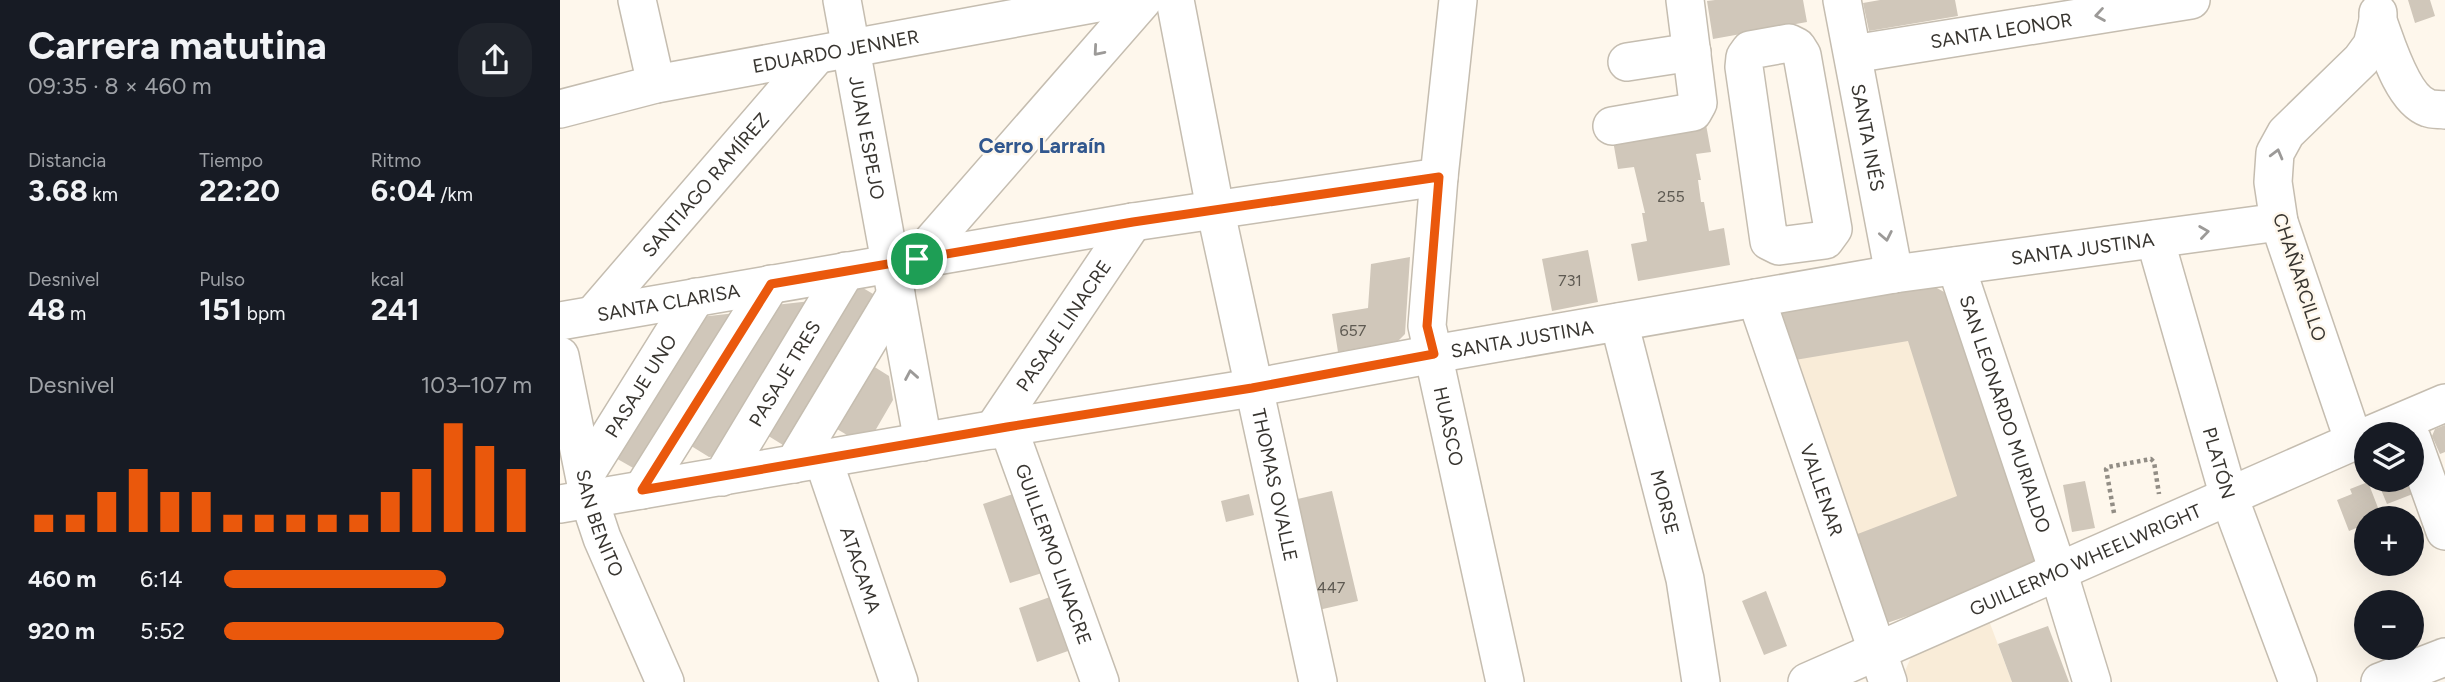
<!DOCTYPE html>
<html lang="es">
<meta charset="utf-8">
<style>
:root{--surface:#171b24;--page:#20242c;--text:#f1f3f6;--muted:#9ea1a6;--accent:#ea580c}
body{margin:0;font-family:Figtree,sans-serif;background:var(--page);color:var(--text);height:100vh;display:flex;flex-direction:column;font-size:26px;white-space:nowrap}
*{box-sizing:border-box;margin:0}
p{font-size:23px;color:var(--muted)}
.icon{flex:none;width:38px;height:38px;fill:none;stroke:currentColor;stroke-width:2;stroke-linecap:round;stroke-linejoin:round}
.map{position:relative;flex:1;overflow:hidden}
.details{display:flex;flex-direction:column;background:var(--surface);width:560px}
.details>*{flex:none}
.controls{position:absolute;left:1794px;top:422px;display:grid;gap:14px}
.controls a{display:grid;place-items:center;width:70px;height:70px;border-radius:50%;background:var(--surface);box-shadow:0 7px 28px #0002;font-size:35px}
.pin{position:absolute;display:grid;place-items:center;width:60px;height:60px;color:#fff;margin:-30px;border:4px solid #fff;border-radius:50%;box-shadow:0 2px 7px #0007}
.round{display:grid;place-items:center;flex:none;width:74px;height:74px;border-radius:28px;background:var(--page)}
.overview{display:flex;align-items:center;justify-content:space-between;height:119px;padding:0 28px}
h1{font-size:38px;font-weight:700;line-height:52px}
.stats{display:grid;grid-template-columns:repeat(3,1fr);gap:10px;height:119px;padding:7px 28px}
.stats div{display:grid;align-content:center}
.stats b{font-size:30px;font-weight:700}
.stats small{font-size:19px;font-weight:400}
.stats p{font-size:19px}
.chart{height:196px;padding:14px 28px}
.chart p{display:flex;justify-content:space-between}
.chart svg{width:100%;height:126px;margin-top:7px;stroke:var(--accent);stroke-width:6}
ul{padding:0 28px;list-style:none;font-size:23px}
li{display:grid;grid-template-columns:112px 84px 1fr;align-items:center;height:52px}
li i{height:18px;border-radius:9px;background:var(--accent)}
main{display:flex;flex:1;min-height:0}
.map>svg:first-child{display:block}
</style>
<main>
<section class="details">
<div class="overview"><div><h1>Carrera matutina</h1><p>09:35 · 8 × 460 m</p></div><a class="round"><svg class="icon" aria-label="share" viewBox="0 0 24 24"><path d="M12 15V3M7 8l5-5 5 5M5 13v7h14v-7"/></svg></a></div>
<div class="stats">
<div><p>Distancia</p><b>3.68<small> km</small></b></div>
<div><p>Tiempo</p><b>22:20</b></div>
<div><p>Ritmo</p><b>6:04<small> /km</small></b></div>
</div>
<div class="stats">
<div><p>Desnivel</p><b>48<small> m</small></b></div>
<div><p>Pulso</p><b>151<small> bpm</small></b></div>
<div><p>kcal</p><b>241</b></div>
</div>
<div class="chart"><p><span>Desnivel</span>103–107 m</p>
<svg viewBox="0 0 160 44" preserveAspectRatio="none"><path d="M5 44V38M15 44V38M25 44V30M35 44V22M45 44V30M55 44V30M65 44V38M75 44V38M85 44V38M95 44V38M105 44V38M115 44V30M125 44V22M135 44V6M145 44V14M155 44V22"/></svg>
</div>
<ul>
<li><b>460 m</b>6:14<i style="width:72%"></i></li>
<li><b>920 m</b>5:52<i style="width:91%"></i></li>
</ul>
</section>
<div class="map">
<svg width="1885" height="682" viewBox="0 0 1885 682">
<rect width="100%" height="100%" fill="#fef7ec"/>
<path fill="#f9ecd8" d="M1373 286 1397 299 1488 568 1324 624 1229 361Z
M1428 618 1452 682H1349L1345 671 1354 650Z"/>
<path fill="#d0c7ba" d="M1155 0H1243L1247 22 1153 39 1147 1Z
M1320 0H1395L1398 16 1309 31 1303 3Z
M1848 0H1870L1875 16 1855 23Z
M1145 119 1151 152 1136 154 1141 180H1138L1141 202H1144L1149 231 1164 228 1170 265 1078 281 1071 244 1087 241 1082 213H1085L1074 167 1058 169 1052 135Z
M1028 250 1038 302 992 311 982 259Z
M850 257 845 334 838 341 778 352 772 314 808 308 811 264Z
M1373 286 1397 299 1488 568 1324 624 1295 535 1397 496 1348 341 1229 361 1211 309Z
M303 288 325 301 237 443 223 445 202 432 292 289Z
M260 300 163 455 149 457 128 444 215 305Z
M185 312 75 469 54 457 140 317Z
M305 361 329 376 333 400 315 431 287 435 267 423Z
M1885 425V452L1880 454 1872 436 1875 429Z
M1817 480H1852L1858 492 1827 504Z
M1525 481 1535 528 1512 532 1503 485Z
M1808 482 1822 518H1806V524L1789 531 1777 500 1792 494 1790 489Z
M772 491 798 601 754 611 729 501Z
M456 493 482 573 450 583 423 504Z
M689 494 694 515 666 522 661 501Z
M1206 591 1227 646 1204 655 1182 601Z
M490 597 508 651 477 662 459 608Z
M1488 626 1509 682H1452L1438 644Z"/>
<g fill="none" stroke-linecap="round" stroke-linejoin="round">
<g stroke="#c5bdb0" stroke-width="40">
<g id="minor">
<path d="M77 0 96 84"/>
<path id="s1" d="M282 0 363 442"/>
<path id="s2" d="M615 0 655 208 758 682"/>
<path id="s3" d="M898 0 879 177 867 326 945 682"/>
<path id="s4" d="M1282 0 1334 274"/>
<path d="M1818 13V21C1827 45 1842 99 1868 108 1873 110 1880 109 1885 110"/>
<path d="M1229 43 1237 47 1242 55 1273 229 1265 240 1219 246 1209 241 1184 67 1185 57 1190 50Z"/>
<path id="s5" d="M1293 54 1631 0"/>
<path d="M1067 62 1132 52"/>
<path id="s6" d="M0 109 96 84 554 0"/>
<path d="M1052 126 1133 112 1138 103 1125 0"/>
<path id="s7" d="M1595 239 1669 497 1738 682"/>
<path d="M357 259 583 0"/>
<path id="s8" d="M1396 266 1498 571 1532 682"/>
<path id="s9" d="M1196 298 1328 682"/>
<path id="s10" d="M33 315 257 55"/>
<path id="s11" d="M0 321 573 222 879 177"/>
<path id="s12" d="M1059 322 1125 579 1141 682"/>
<path id="s13" d="M0 356 29 499 42 538 105 682"/>
<path id="s14" d="M448 427 540 682"/>
<path id="s15" d="M433 430 573 222"/>
<path d="M1812 434 1885 403"/>
<path d="M1852 439 1885 531"/>
<path d="M1794 442 1719 222 1713 182 1715 153 1726 133 1801 60 1812 45 1818 21"/>
<path id="s16" d="M263 459 339 682"/>
<path d="M234 464 336 294"/>
<path id="s17" d="M25 475 136 297"/>
<path id="s18" d="M162 477 286 271"/>
<path d="M82 490 211 284"/>
<path id="s19" d="M0 504 448 427 692 388 874 354 1334 274 1719 222"/>
<path id="s20" d="M1247 682 1806 436"/>
<path d="M1820 682 1885 657"/>
</g>
</g>
<path stroke="#928d85" stroke-width="4.5" stroke-dasharray="3.5 3.5" stroke-linecap="butt" d="M1554 513 1546 469 1548 467 1591 459 1594 462 1599 494"/>
<use href="#minor" stroke="#fff" stroke-width="37"/>
</g>
<defs><path id="oneway-chevron" d="M-2-3.5L2.5 0L-2 3.5" fill="none" stroke-width="1.6" stroke-linecap="round" stroke-linejoin="round" transform="scale(1.75)"/></defs>
<g stroke="#9c9a98">
<use href="#oneway-chevron" transform="translate(1540 15) rotate(171)"/>
<use href="#oneway-chevron" transform="translate(538 51) rotate(131)"/>
<use href="#oneway-chevron" transform="translate(1717 154) rotate(-75)"/>
<use href="#oneway-chevron" transform="translate(1644 232) rotate(-8)"/>
<use href="#oneway-chevron" transform="translate(1326 236) rotate(79)"/>
<use href="#oneway-chevron" transform="translate(351 375) rotate(-100)"/>
</g>
<g fill="none" stroke-linecap="round" stroke-linejoin="round">
<g stroke="#fff" stroke-width="14">
<path id="route" d="M879 177 867 326 874 354 692 388 447 427 82 490 211 284 573 222Z"/>
</g>
<use href="#route" stroke="#ea580c" stroke-width="9"/>
</g>
<g text-anchor="middle" stroke-width="5" stroke-linejoin="round" paint-order="stroke">
<g font-size="16" fill="#5e5a52">
<text x="1111" y="202">255</text>
<text x="1010" y="286">731</text>
<text x="793" y="336">657</text>
<text x="771" y="593">447</text>
</g>
<g font-size="19" fill="#383530" stroke="#fef7ec">
<text dy="7" stroke="none"><textPath href="#s5" startOffset="150">SANTA LEONOR</textPath></text>
<text dy="7" stroke="none"><textPath href="#s6" startOffset="282">EDUARDO JENNER</textPath></text>
<text dy="7" stroke="none"><textPath href="#s4" startOffset="140">SANTA INÉS</textPath></text>
<text dy="7" stroke="none"><textPath href="#s1" startOffset="140">JUAN ESPEJO</textPath></text>
<text dy="7" stroke="none"><textPath href="#s10" startOffset="172">SANTIAGO RAMÍREZ</textPath></text>
<text dy="7" stroke="none"><textPath href="#s19" startOffset="1544">SANTA JUSTINA</textPath></text>
<text transform="translate(1740 277) rotate(72)" y="7">CHAÑARCILLO</text>
<text dy="7" stroke="none"><textPath href="#s11" startOffset="110">SANTA CLARISA</textPath></text>
<text dy="7" stroke="none"><textPath href="#s15" startOffset="126">PASAJE LINACRE</textPath></text>
<text dy="7" stroke="none"><textPath href="#s19" startOffset="976">SANTA JUSTINA</textPath></text>
<text dy="7" stroke="none"><textPath href="#s18" startOffset="121">PASAJE TRES</textPath></text>
<text dy="7" stroke="none"><textPath href="#s17" startOffset="105">PASAJE UNO</textPath></text>
<text dy="7" stroke="none"><textPath href="#s8" startOffset="156">SAN LEONARDO MURIALDO</textPath></text>
<text dy="7" stroke="none"><textPath href="#s3" startOffset="430">HUASCO</textPath></text>
<text dy="7" stroke="none"><textPath href="#s7" startOffset="233">PLATÓN</textPath></text>
<text dy="7" stroke="none"><textPath href="#s2" startOffset="495">THOMAS OVALLE</textPath></text>
<text dy="7" stroke="none"><textPath href="#s9" startOffset="203">VALLENAR</textPath></text>
<text dy="7" stroke="none"><textPath href="#s12" startOffset="186">MORSE</textPath></text>
<text dy="7" stroke="none"><textPath href="#s13" startOffset="172">SAN BENITO</textPath></text>
<text dy="7" stroke="none"><textPath href="#s14" startOffset="135">GUILLERMO LINACRE</textPath></text>
<text dy="7" stroke="none"><textPath href="#s20" startOffset="304">GUILLERMO WHEELWRIGHT</textPath></text>
<text dy="7" stroke="none"><textPath href="#s16" startOffset="117">ATACAMA</textPath></text>
</g>
<g font-size="21" font-weight="bold" fill="#31578e" stroke="#fef7ec">
<text x="482" y="153">Cerro Larraín</text>
</g>
</g>
</svg>
<div class="controls">
<a><svg class="icon" aria-label="layers" viewBox="0 0 24 24"><path d="M12 4l9 5-9 5-9-5zM3 14l9 5 9-5"/></svg></a>
<a>+</a>
<a>−</a>
</div>
<div class="pin" style="left:357px;top:259px;background:#1e9e55"><svg class="icon" aria-label="arrive" viewBox="0 0 24 24"><path d="M6 21V4h12l-3 4 3 4H6"/></svg></div>
</div>
</main>
